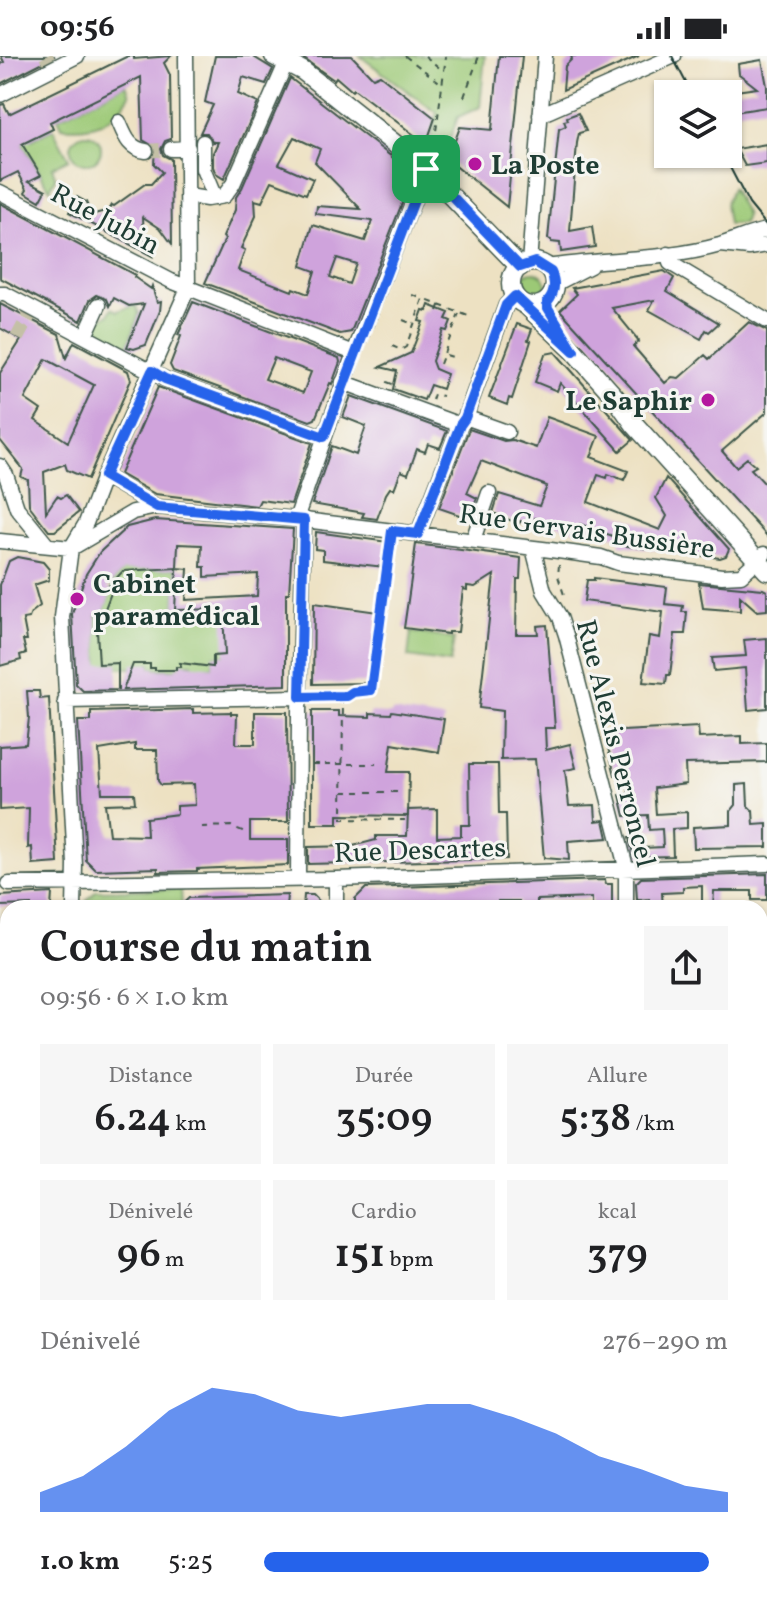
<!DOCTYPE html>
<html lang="fr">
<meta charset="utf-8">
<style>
:root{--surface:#fff;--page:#f6f6f6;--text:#202124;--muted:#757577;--accent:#2563eb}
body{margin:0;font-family:Vollkorn,serif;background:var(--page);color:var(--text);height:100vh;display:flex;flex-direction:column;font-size:30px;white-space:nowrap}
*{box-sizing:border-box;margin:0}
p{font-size:26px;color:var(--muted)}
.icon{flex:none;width:44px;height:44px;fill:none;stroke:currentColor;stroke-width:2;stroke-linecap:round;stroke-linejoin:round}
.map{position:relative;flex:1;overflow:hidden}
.sheet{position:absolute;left:0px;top:844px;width:768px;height:708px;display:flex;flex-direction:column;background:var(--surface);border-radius:24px 24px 0 0;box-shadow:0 2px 6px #0004}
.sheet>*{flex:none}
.fabs{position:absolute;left:654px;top:24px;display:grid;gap:16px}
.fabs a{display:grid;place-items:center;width:88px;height:88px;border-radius:0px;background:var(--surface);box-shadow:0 2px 6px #0004;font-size:40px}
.pin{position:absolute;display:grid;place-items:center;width:68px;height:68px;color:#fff;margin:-34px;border-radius:16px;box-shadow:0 4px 12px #0006}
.round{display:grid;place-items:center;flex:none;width:84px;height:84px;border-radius:0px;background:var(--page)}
.summary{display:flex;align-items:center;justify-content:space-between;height:136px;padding:0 40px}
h1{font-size:44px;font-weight:600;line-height:60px}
.metrics{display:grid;grid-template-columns:repeat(3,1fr);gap:12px;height:136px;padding:8px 40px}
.metrics div{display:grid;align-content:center;border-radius:0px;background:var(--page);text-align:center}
.metrics b{font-size:40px;font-weight:600}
.metrics small{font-size:22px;font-weight:400}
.metrics p{font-size:22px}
.chart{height:224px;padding:16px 40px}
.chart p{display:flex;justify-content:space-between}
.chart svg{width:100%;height:144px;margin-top:8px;fill:var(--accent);opacity:.7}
ul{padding:0 40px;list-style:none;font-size:26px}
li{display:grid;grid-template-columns:128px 96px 1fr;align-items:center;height:60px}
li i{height:20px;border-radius:10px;background:var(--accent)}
.status{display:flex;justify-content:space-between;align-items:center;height:56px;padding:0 40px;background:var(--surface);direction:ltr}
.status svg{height:22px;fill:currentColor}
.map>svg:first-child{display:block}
</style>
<div class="status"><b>09:56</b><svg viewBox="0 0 49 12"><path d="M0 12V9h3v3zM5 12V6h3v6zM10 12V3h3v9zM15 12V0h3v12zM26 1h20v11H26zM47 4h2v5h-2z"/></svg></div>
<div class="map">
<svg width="767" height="1552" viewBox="0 0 767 1552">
<rect width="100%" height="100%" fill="#f6f6f2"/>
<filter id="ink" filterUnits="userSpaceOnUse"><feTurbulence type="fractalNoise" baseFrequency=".0125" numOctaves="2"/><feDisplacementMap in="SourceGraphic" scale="16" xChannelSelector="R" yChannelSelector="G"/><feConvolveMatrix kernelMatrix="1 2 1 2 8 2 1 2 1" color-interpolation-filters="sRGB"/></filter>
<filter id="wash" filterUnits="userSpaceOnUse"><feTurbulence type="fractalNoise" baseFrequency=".006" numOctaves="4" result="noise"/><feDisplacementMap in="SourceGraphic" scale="32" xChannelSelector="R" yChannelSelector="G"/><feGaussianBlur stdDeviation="1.8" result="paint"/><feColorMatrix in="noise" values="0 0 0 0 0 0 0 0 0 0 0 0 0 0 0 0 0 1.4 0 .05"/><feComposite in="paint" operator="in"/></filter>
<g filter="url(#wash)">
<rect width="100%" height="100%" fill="#ede1c2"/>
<path fill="#9cc976" stroke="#5e8355" stroke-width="2" d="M360 0H485L480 51 458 61 444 99 429 88 437 57Z
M126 28 130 39C114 66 94 75 62 71L58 62Z
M53 73 69 103 52 111 56 122 50 133 20 85 29 80 32 84Z
M71 93a15 15 0 1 1 30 0a15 15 0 1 1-30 0Z
M732 132 746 159 743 168 728 169 725 148Z
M520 229a13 13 0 1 1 26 0a13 13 0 1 1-26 0Z
M136 249 139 258 127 291 93 272 99 263 109 259 112 252 118 255Z
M177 512 175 554 223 553 230 599 213 600V611H193L192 607H181L176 614 150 612V608L138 612H118L117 607H109V612H99L96 558H103L114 524 123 514Z
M411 576 454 583 450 607 408 601Z
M181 833 182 852H86L87 844 96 835Z"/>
<g id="blocks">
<path fill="#cfa3dc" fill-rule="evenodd" d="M1 0H55L0 28V8L4 6Z
M128 0H134V3L171 0 164 7 170 19 171 83 165 85 161 93 163 99 171 103 172 188 161 173 143 161 144 183 152 200 69 156 77 141 86 146 91 159 109 154 112 149 114 150 145 128H151L162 116 154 108 155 91 143 84 141 21 50 66 53 73 22 88 41 119 29 125 46 134 40 145 25 136 27 133 18 116 0 125V49L4 48 9 58Z
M215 0H252L273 13 266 28 243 21 238 38 258 47 224 123 216 118 213 111V97L218 86H213L207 77H200L213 49 205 46Z
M300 0H352L373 22 380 19 435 62 426 88 354 33 352 35 336 21 334 24Z
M499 0H522L507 151 448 104 460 71 492 74Z
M571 0H639L563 34 565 10 572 3Z
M762 4 767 30V51L728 57V36L757 32 739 18 738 8Z
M290 22 410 115 412 122 351 276 340 278 205 227 225 183 223 181 235 154 236 141 242 132ZM294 81 320 93 315 106 361 153 317 150 316 158 372 165 365 185 313 169 301 210 315 215 308 238 293 232 292 235 238 214 245 194 241 192 256 160 255 144 262 146 272 125 306 138 313 123 279 108ZM337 202 356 208 349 228 330 221Z
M578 57 586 75 579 77 577 87 570 175 592 171 595 191 561 196 560 187 551 186V184L548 183 559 73 566 70 564 65 568 64 567 61Z
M767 88V107L745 110 736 93Z
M0 147 135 219 134 221 151 233 152 230 157 246 161 245 160 255 146 289 134 293 127 291 144 248 129 250 114 242 110 250 107 243 97 239 90 244 81 265 0 222Z
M664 215 674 222 667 235 719 267 709 276 706 274 701 283 649 254 654 244 612 252 639 285 633 290 665 327 672 321 679 322 705 299 709 303 749 266 767 275V356L722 395 736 411 747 402 756 410 751 413 767 430V480L560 254 577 238 572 232Z
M193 246 339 302 340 306 332 328 330 327 315 363 310 365 173 315 170 309 181 280 178 279ZM274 302 311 316 303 337 265 323Z
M0 248 59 278 66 302 74 286 128 315 131 324 88 423 67 414 65 408 44 416 46 456 57 440 61 442 66 439 79 456 55 475H49L29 449 28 424 21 421 23 413 0 384V317L21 284 0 272ZM46 303 94 329 68 386 35 364 41 354 25 343Z
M429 249 449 257 446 263 451 265 447 275 443 274 432 305 435 313 447 318 442 333 430 329 424 344 393 333 397 315 380 311 411 297 423 266 419 265 423 254 427 255Z
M517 268 532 273 528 284 531 285 512 343 509 342 507 349 489 342Z
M555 296 633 384 620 395 560 327 557 335 535 326 545 298Z
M158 331 312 387 291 448 260 444 257 450 155 438 120 418Z
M351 340 447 375 440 392 428 388 425 396 417 393 408 418 401 415 394 433 390 432 386 438 377 463 362 461 364 457 312 448 332 390 356 399 366 370 343 361Z
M547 361 599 380 591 401 628 415 624 424 608 418 607 422 598 419 588 446 660 474 667 460 656 442 666 422 729 493 726 500 720 502 619 489 621 483 580 468 577 475 535 462 532 469 520 465 519 468 493 457 499 438 539 450 547 430 481 405 467 437 477 442 468 462 439 452 469 373 504 385 513 384 536 392Z
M155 464 293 473 289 537H286V629L123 634 133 608H150V612H155V614H176V611H181L180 607 213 611V600L225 599 223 553 175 554 177 512 123 515 107 532 112 534 103 558H96L99 608 118 607V634L83 635 76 628 72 558 86 518 100 496 127 471ZM178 488 202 489 201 511H205V521L258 518 257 540 186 544 188 513 177 512Z
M316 476 388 486 384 511 323 504V494L315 493Z
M416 488 521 502 520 523H517L516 578H538L537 570 547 569 555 672H545L546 694 570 688 576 712 565 714 569 750 595 749 596 765 604 764 608 782 568 785 569 804 544 802 535 703 501 704 502 655 479 652 494 519 475 531 467 530V534L463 533 458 576H448V578L404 572Z
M17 501 43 506 49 513V524L34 529 40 550 31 557 29 562 23 563 27 584H23L26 597 20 599 21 604 0 610V529L9 505Z
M594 522 667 531 665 548 683 550 682 556H687L685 578H675L670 619H667L666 628 643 626 649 580 660 582 663 556 584 545 587 524H594Z
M699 527 763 533 767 535V554L757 555 740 540V555L703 552Z
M314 547 378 556 369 627 313 628Z
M767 582V652L748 654 745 612 714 615 712 602 746 600 744 584Z
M27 635H39L40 643 49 642 58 807 33 809 32 791 28 792 29 752 0 754V690L26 688 29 662Z
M193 653V657L231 656V658H237L236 688H255V656H287L288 766H250V784H288V809L197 813V815L158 816V812L96 814 86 804 78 665H91V656ZM135 688V694H157L158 725 161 729 194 728 195 749 177 750V758L146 762 147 780 109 779 105 748 135 747 134 737H102L99 694Z
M312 655H339V660L370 661V657L391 658 392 655 444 663 439 696 392 688 388 716H409L408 760 338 759V768H312Z
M698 671 699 682 742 680V688L767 687V706L685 708 686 728 654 732 656 758 687 756V772L672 773 673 800 634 801 629 782H643V792L663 791 662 773 649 774 648 759 625 760 620 739 629 738 628 718 615 719 604 676Z
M469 708H498L499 758H506L507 803 308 808V791L353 790 376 784V780H407L408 754 437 753V781L461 780V769H470Z
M747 728 748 750 753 755 754 769 767 768V791L694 792 693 771 731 769V755L736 749V729Z
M767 818V844H752V835H714L713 852H702V830L683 831V836L662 837 663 852H649V843L637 844 636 827 641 822Z
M605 824 606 828H612V852H592V842L537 844V852H519V845H498V852L452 851V844L431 845V850L355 852V843L366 832Z
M52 837 51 852H31V849L0 850V840Z
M287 839 286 852H178L189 842Z
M304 839H313L326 852H303Z"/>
</g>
</g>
<g filter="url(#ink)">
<use href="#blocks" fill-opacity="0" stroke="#3e5649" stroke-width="2"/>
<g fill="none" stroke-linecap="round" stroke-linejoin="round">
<path stroke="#c4c0a6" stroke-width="14" stroke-dasharray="14 7" stroke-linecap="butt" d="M46 0 49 6
M146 95 171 93
M17 282 30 258"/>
<g stroke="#3e5649" stroke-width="17">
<path id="minor" d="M0 39 77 0
M540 59 674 0
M119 66C125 80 129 93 146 95
M203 86V113L215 142
M171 93 188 92
M0 136 171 225 354 297
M188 140 207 143 224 140 233 128 287 5
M721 189 749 192 767 189
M668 198 670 207 767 265
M529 207 545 0
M546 211C603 202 664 205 720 189 736 184 750 177 767 174
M555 228 590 210
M0 238H5L165 323 324 381
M85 280 99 249
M343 326 460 369
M465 361 507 376
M0 410 6 419 17 452 47 489
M104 420 157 451
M296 463 354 297 426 113
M418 478 460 369 465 362 506 249 515 240
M473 484 489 437
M0 485 71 492
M72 492 133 456 157 451 296 463 418 478 551 494 601 501 618 507 722 520 741 519 764 498
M533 492 544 535 560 561 566 579 626 811V852
M65 645 300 641
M298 823 299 656 304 464
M9 828 336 823 767 808
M74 852 75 809 62 561 71 492 86 467 104 420 188 232 186 0
M336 852V823
M760 937H767
M0 1003 8 1002
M760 1066H767
M760 1175H767
M0 1219 8 1218
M0 1416 4 1398
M760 1428 767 1427
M133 1544 671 1552
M67 1552 68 1544"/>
</g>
<g stroke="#3e5649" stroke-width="21">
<path id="major" d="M274 0 303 15 419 107 520 211
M511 228a22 22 0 1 1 44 0a22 22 0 1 1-44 0Z
M527 250 574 295 615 341 635 369 767 515"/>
</g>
<path stroke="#3e5649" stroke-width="2" stroke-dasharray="6 6" stroke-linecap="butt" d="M405 0 442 28
M425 0 442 14
M464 41 479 0
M433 98 446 0
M413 239 423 243
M438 255 442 244
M403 264 413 268
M392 290 401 294 406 291 423 243 471 261
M446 299 456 302
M440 308 459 258
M387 326 395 329
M432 344 434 338 442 340
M559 509 558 520 565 542
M314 641 347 640 353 636 371 634 391 488
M343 641 342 763 405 764
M313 708H376
M343 736H403
M202 771 231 770 247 777"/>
<use href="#minor" stroke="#fff" stroke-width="14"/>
<use href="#major" stroke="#fff" stroke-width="18"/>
<path stroke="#1f3d34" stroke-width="2" d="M672 0 692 38
M723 98 749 148 767 170"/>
</g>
</g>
<g fill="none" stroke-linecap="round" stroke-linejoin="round" filter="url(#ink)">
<g stroke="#fff" stroke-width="16">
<path id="route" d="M426 113 520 211 535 206 551 216C556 227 555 237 547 246L548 252 574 295 515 240 506 249 465 362 460 369 418 478 392 475 371 634 353 636 347 640 300 641 304 464 157 451 104 420 152 315 165 323 324 381Z"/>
</g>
<use href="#route" stroke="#2563eb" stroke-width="10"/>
</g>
<g fill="#b5179e" stroke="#f6f6f2" stroke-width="3">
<circle cx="475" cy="108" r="8"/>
<circle cx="708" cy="344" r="8"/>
<circle cx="77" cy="543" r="8"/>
</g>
<g text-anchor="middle" stroke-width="6" stroke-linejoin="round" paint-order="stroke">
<g font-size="28" font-weight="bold" fill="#1f3d34" stroke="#f6f6f2" text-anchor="start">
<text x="491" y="118">La Poste</text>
<text x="692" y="354" text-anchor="end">Le Saphir</text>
<text x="93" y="537">Cabinet<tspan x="93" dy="32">paramédical</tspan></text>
</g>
<g font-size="28" fill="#1f3d34" stroke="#f6f6f2">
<text transform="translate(106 162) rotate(28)" y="10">Rue Jubin</text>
<text transform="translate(587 474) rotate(8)" y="10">Rue Gervais Bussière</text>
<text transform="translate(617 687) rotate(76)" y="10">Rue Alexis Perroncel</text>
<text transform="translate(420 793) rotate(-2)" y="10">Rue Descartes</text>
</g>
</g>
</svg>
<div class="fabs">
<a><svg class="icon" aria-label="layers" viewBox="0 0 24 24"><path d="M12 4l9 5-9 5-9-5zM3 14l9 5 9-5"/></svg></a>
</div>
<div class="pin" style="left:426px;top:113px;background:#1e9e55"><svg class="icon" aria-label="arrive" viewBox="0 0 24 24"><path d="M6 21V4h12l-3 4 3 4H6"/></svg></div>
<section class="sheet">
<div class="summary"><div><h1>Course du matin</h1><p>09:56 · 6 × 1.0 km</p></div><a class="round"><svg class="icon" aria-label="share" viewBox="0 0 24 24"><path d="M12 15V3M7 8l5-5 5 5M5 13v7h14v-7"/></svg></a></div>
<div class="metrics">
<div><p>Distance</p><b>6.24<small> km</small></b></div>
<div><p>Durée</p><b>35:09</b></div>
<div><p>Allure</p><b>5:38<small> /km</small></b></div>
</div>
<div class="metrics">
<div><p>Dénivelé</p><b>96<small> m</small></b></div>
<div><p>Cardio</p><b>151<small> bpm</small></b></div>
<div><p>kcal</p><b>379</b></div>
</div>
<div class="chart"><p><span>Dénivelé</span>276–290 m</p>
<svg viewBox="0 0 160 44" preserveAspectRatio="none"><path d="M0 44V38L10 33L20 24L30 13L40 6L50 8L60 13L70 15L80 13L90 11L100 11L110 15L120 20L130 27L140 31L150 36L160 38V44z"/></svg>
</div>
<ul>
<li><b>1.0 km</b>5:25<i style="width:96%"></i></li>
</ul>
</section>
</div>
